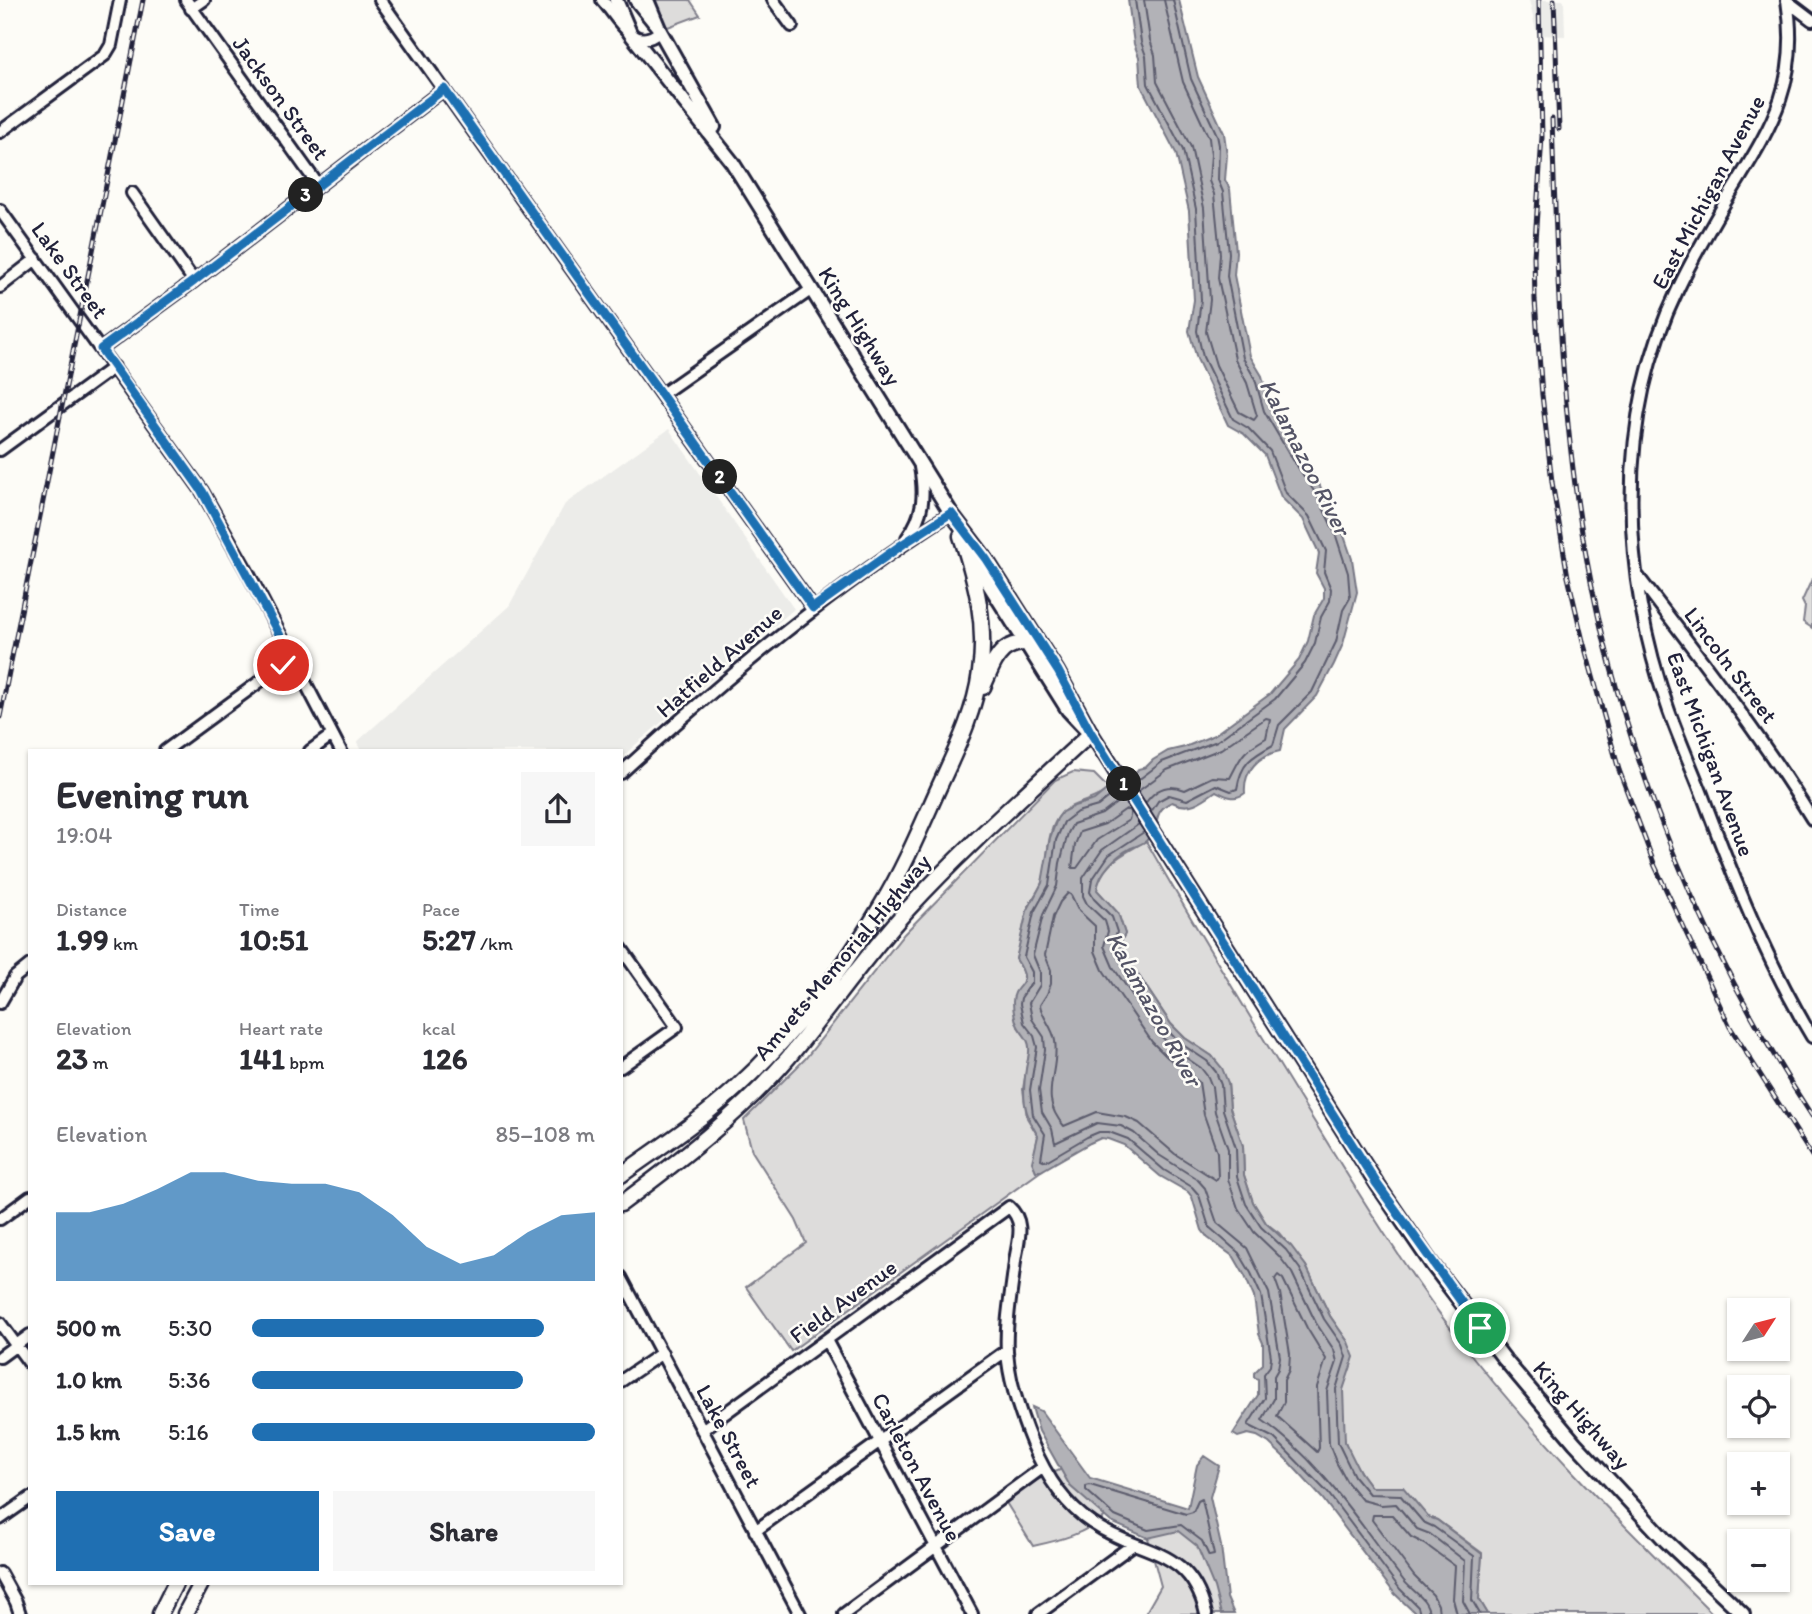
<!DOCTYPE html>
<meta charset="utf-8">
<style>
:root{--surface:#fff;--page:#f7f7f7;--text:#2b2b33;--muted:#7c7c81;--accent:#1f6fb2}
body{margin:0;font-family:Itim,sans-serif;background:var(--page);color:var(--text);height:100vh;display:flex;flex-direction:column;font-size:26px;white-space:nowrap}
*{box-sizing:border-box;margin:0}
p{font-size:23px;color:var(--muted)}
.icon{flex:none;width:38px;height:38px;fill:none;stroke:currentColor;stroke-width:2;stroke-linecap:round;stroke-linejoin:round}
.map{position:relative;flex:1;overflow:hidden}
.sheet{position:absolute;left:28px;top:749px;width:595px;height:836px;display:flex;flex-direction:column;background:var(--surface);border-radius:0px;box-shadow:0 2px 5px #0004}
.sheet>*{flex:none}
.needle{width:46px;rotate:54deg}
.buttons{position:absolute;left:1727px;top:1298px;display:grid;gap:14px}
.buttons a{display:grid;place-items:center;width:63px;height:63px;border-radius:0px;background:var(--surface);box-shadow:0 2px 5px #0004;font-size:35px}
.pin{position:absolute;display:grid;place-items:center;width:60px;height:60px;color:#fff;margin:-30px;border:4px solid #fff;border-radius:50%;box-shadow:0 2px 7px #0007}
.km{position:absolute;width:35px;height:35px;margin:-18px;border-radius:50%;background:#222;color:#fff;font-size:19px;line-height:35px;text-align:center}
.round{display:grid;place-items:center;flex:none;width:74px;height:74px;border-radius:0px;background:var(--page)}
.summary{display:flex;align-items:center;justify-content:space-between;height:119px;padding:0 28px}
h1{font-size:38px;font-weight:800;line-height:52px}
.stats{display:grid;grid-template-columns:repeat(3,1fr);gap:10px;height:119px;padding:7px 28px}
.stats div{display:grid;align-content:center}
.stats b{font-size:30px;font-weight:800}
.stats small{font-size:19px;font-weight:400}
.stats p{font-size:19px}
.chart{height:196px;padding:14px 28px}
.chart p{display:flex;justify-content:space-between}
.chart svg{width:100%;height:126px;margin-top:7px;fill:var(--accent);opacity:.7}
.button{display:flex;gap:14px;margin-top:auto;padding:14px 28px}
.button a{flex:1;height:80px;border-radius:0px;background:var(--accent);color:#fff;font-size:28px;font-weight:800;line-height:80px;text-align:center}
.button a+a{background:var(--page);color:var(--text)}
ul{padding:0 28px;list-style:none;font-size:23px}
li{display:grid;grid-template-columns:112px 84px 1fr;align-items:center;height:52px}
li i{height:18px;border-radius:9px;background:var(--accent)}
.map>svg:first-child{display:block}
</style>
<div class="map">
<svg width="1812" height="1614" viewBox="0 0 1812 1614">
<rect width="100%" height="100%" fill="#fdfcf7"/>
<filter id="ink" filterUnits="userSpaceOnUse"><feTurbulence type="fractalNoise" baseFrequency=".0143" numOctaves="2"/><feDisplacementMap in="SourceGraphic" scale="14" xChannelSelector="R" yChannelSelector="G"/><feConvolveMatrix kernelMatrix="1 2 1 2 8 2 1 2 1" color-interpolation-filters="sRGB"/></filter>
<g filter="url(#ink)">
<path fill="#ecece9" d="M1529 0H1564L1565 36 1537 35Z
M669 429 794 609 635 745 621 759V751H361L357 742 509 606 565 504Z"/>
<path fill="#dddcdb" stroke="#807f8b" stroke-width="2" d="M654 0H690L700 15 668 27 664 25Z
M1812 579V628L1803 622 1805 607 1802 601Z
M1073 772 1094 774 1109 789C1094 802 1073 801 1061 814 1044 832 1050 861 1042 882 1039 892 1030 900 1027 911 1023 927 1021 943 1016 959 1024 971 1028 978 1018 989V1027L1028 1040 1030 1048 1023 1089 1027 1118 1038 1136 1033 1163 1036 1171H1041L791 1351 746 1287 806 1243 796 1220 752 1151 744 1120 805 1059 904 934 1055 780Z
M1146 841C1196 928 1248 1014 1301 1100 1351 1181 1400 1263 1458 1338 1535 1438 1624 1526 1713 1614H1488L1479 1599 1482 1553 1437 1520 1428 1517 1419 1507 1392 1487H1371C1361 1474 1352 1461 1346 1445 1337 1419 1345 1370 1348 1342L1330 1316 1306 1266 1279 1233 1266 1223 1253 1202 1244 1175 1243 1146 1230 1108 1228 1083 1212 1056 1185 1038 1171 1024 1127 958 1119 943 1125 934 1118 913 1097 890C1100 863 1126 853 1146 841Z
M1062 1469 1107 1515C1085 1534 1061 1540 1033 1546L1005 1501 1025 1485Z
M1165 1518 1199 1529 1228 1614H1145L1161 1586 1148 1538Z"/>
<path fill="#b2b2b7" stroke="#787885" stroke-width="2" d="M1128 0H1179L1198 77 1224 133 1227 155 1225 180 1230 189 1236 252 1234 275 1250 356 1262 376 1270 408 1297 454 1316 478 1342 530 1352 559 1357 592 1343 644 1334 664 1317 696 1285 729 1280 751C1259 755 1243 771 1245 793 1235 801 1226 796 1216 791 1201 802 1189 811 1172 802 1150 812 1163 825 1146 841 1142 844 1136 846 1131 848 1116 856 1099 872 1097 890L1118 913 1125 934 1120 943 1127 958 1171 1024 1185 1038 1212 1056 1222 1068 1228 1083 1230 1108 1243 1146 1244 1175 1253 1202 1266 1223 1291 1246 1306 1266 1330 1316 1348 1342 1354 1357 1343 1390 1345 1442 1360 1472 1371 1487H1403L1428 1517 1437 1520 1482 1554 1479 1599 1488 1614H1416L1395 1594 1322 1498 1286 1459 1269 1443 1257 1436 1248 1434 1238 1437 1233 1434 1258 1395V1379L1254 1377V1373L1263 1364V1343L1259 1334 1254 1297 1245 1276 1234 1257 1208 1238 1202 1230 1192 1197 1188 1192 1160 1176 1124 1145 1108 1139 1101 1138 1090 1143 1041 1171H1036L1032 1162 1038 1136C1023 1111 1022 1097 1026 1069 1027 1062 1030 1054 1029 1047 1029 1039 1023 1035 1019 1028 1015 1022 1013 1010 1013 1002 1013 981 1036 988 1016 959L1027 911 1042 883 1050 838 1057 819 1062 812 1074 806 1094 800 1116 782 1134 776 1138 769 1146 767 1153 760 1168 751 1185 747 1214 735 1270 694 1299 660 1308 641 1314 615 1324 598V588L1316 573 1319 553 1303 519 1281 497 1265 455 1244 434 1228 425 1197 359 1189 331 1194 300 1189 211 1176 153 1141 86 1139 57 1134 44Z
M1032 1407 1041 1411 1090 1478 1188 1508 1197 1465 1204 1456 1219 1466 1210 1497 1221 1546 1227 1598 1234 1614H1221L1214 1587 1197 1546 1178 1531 1148 1538 1111 1522 1070 1486 1039 1431Z"/>
<g fill="none" stroke-linecap="round" stroke-linejoin="round">
<path stroke="#5c5c6d" stroke-width="2" d="M1144 0 1150 40 1155 55 1157 82 1191 147 1204 208 1210 300 1206 332 1216 365 1239 412 1254 420 1257 416 1247 383 1235 359 1218 278 1220 254 1214 194 1209 181 1211 155 1209 138 1183 82 1164 0
M1133 784 1162 762 1217 741 1275 699 1305 663 1315 643 1321 617 1330 601 1331 589 1324 572 1326 551 1309 516 1286 493 1270 451 1248 428 1233 419 1203 357 1197 331 1201 300 1196 209 1183 150 1148 84 1146 56 1141 42 1135 0
M1118 790 1098 806 1077 812 1064 822 1056 840 1049 885 1034 912 1024 957 1032 972V982L1021 998 1020 1004 1024 1023 1034 1036 1037 1047 1030 1090 1033 1115 1045 1134 1041 1159 1046 1161 1087 1137 1099 1132H1109L1128 1139 1164 1170 1192 1187 1199 1195 1209 1227 1239 1253 1251 1273 1261 1295 1271 1357 1270 1366 1264 1374 1265 1398 1248 1425 1274 1438 1328 1493 1400 1589 1418 1607 1420 1614
M1137 792 1167 770 1221 749 1266 718 1270 719 1266 738C1241 753 1243 753 1230 778L1212 777 1185 790C1168 783 1155 789 1145 804
M1123 798 1102 814 1073 824 1068 833 1060 863 1057 886 1043 915 1033 955 1040 972V985L1029 1003 1032 1019 1044 1037 1045 1050 1039 1090 1042 1112 1052 1129 1055 1143 1097 1123 1121 1126 1134 1133 1159 1155 1197 1179 1205 1188 1217 1223 1247 1248 1269 1293 1280 1357 1278 1369 1274 1376V1399L1262 1420C1322 1461 1360 1525 1404 1581 1413 1592 1428 1598 1429 1614
M1126 809 1131 812 1129 820 1097 840 1077 868H1072L1075 845 1080 832 1105 824Z
M1151 812 1158 801 1169 795 1187 800 1216 785 1231 791 1237 789C1241 763 1251 757 1273 745L1279 725 1312 692 1336 642 1343 610 1350 598 1348 573 1335 533 1318 497 1291 457 1264 411 1255 379 1243 358 1227 276 1229 253 1223 192 1218 180 1219 145 1217 135 1191 79 1173 0
M1139 824 1102 850 1083 878V896L1087 904 1105 921 1108 931 1104 946 1113 967 1158 1033 1175 1050 1201 1068 1208 1077 1212 1087 1215 1112 1228 1149V1179L1238 1208 1254 1232 1279 1256 1292 1273 1316 1323 1334 1350 1337 1362 1327 1391 1329 1444 1336 1462 1347 1482 1362 1500 1381 1505 1396 1504 1417 1529 1430 1534 1465 1561 1463 1601 1470 1614
M1144 832 1109 855 1092 880 1090 892 1094 899 1112 917 1117 932 1113 944 1121 962 1165 1028 1180 1043 1207 1061 1216 1072 1221 1085 1223 1110 1236 1148 1237 1177 1246 1204 1261 1227 1286 1250 1300 1269 1324 1319 1342 1345 1346 1357 1336 1389 1338 1443 1354 1476 1369 1494 1400 1495 1423 1522 1434 1527 1474 1556 1472 1600 1480 1614
M1068 893 1071 895 1079 911 1095 926V951L1103 970 1117 991 1152 1042 1167 1057 1199 1082 1204 1115 1217 1152 1218 1177 1216 1180 1175 1154 1139 1123 1126 1117 1097 1112 1064 1126C1037 1096 1060 1074 1055 1041 1053 1027 1042 1018 1040 1005L1047 994 1051 984V970L1045 955 1053 917 1060 902Z
M1278 1275 1283 1279 1307 1328 1326 1359 1317 1387 1319 1448 1317 1452 1277 1416 1284 1402V1380L1289 1370 1290 1354 1280 1293 1275 1279Z
M1090 1485 1186 1514 1193 1512 1198 1501 1202 1499 1214 1555 1209 1556 1202 1541 1181 1525 1148 1530 1115 1516 1086 1490V1486Z
M1439 1614 1438 1605 1433 1595 1414 1576 1372 1520 1373 1515H1392L1411 1537 1425 1544 1455 1566 1453 1599 1457 1614"/>
<g stroke="#22223b" stroke-width="16">
<path id="minor" d="M186 0 318 185
M380 0 813 608
M602 0C618 17 634 55 660 31L635 0
M773 0 792 26
M1787 0C1801 87 1768 131 1726 201 1709 230 1692 259 1678 289 1614 421 1621 575 1669 711 1679 739 1691 766 1702 794 1733 877 1766 960 1812 1037
M1787 1 1812 20
M191 9 204 0
M0 132 105 55 111 45 120 0
M132 193 194 281
M0 210 202 491 247 571 341 751
M0 287 36 259
M101 349 194 281 444 89
M662 394 812 289
M0 450 114 367
M907 538C924 515 925 494 920 467
M1637 575C1698 655 1760 734 1812 819
M165 751 292 658
M310 751 332 735
M621 773C725 678 833 588 951 513
M621 948 677 1027 621 1067
M0 1003 15 977 30 965
M0 1219 30 1197
M621 1277 800 1614
M0 1323 30 1364
M826 1340 972 1614
M0 1357 30 1335
M621 1381 662 1353
M702 1430 1009 1207C1026 1222 1018 1241 1015 1261 1012 1290 1005 1322 1007 1351 1009 1383 1020 1414 1032 1443 1045 1474 1063 1504 1092 1523 1140 1556 1190 1545 1206 1614
M0 1519 30 1498
M755 1531 1007 1350
M0 1573 16 1602 20 1614
M844 1614 1042 1468
M1038 1614 1134 1544"/>
</g>
<g stroke="#22223b" stroke-width="18">
<path id="major" d="M616 0 630 33 732 162 951 513 986 559 1057 671 1091 733 1377 1184 1431 1263 1505 1360 1575 1443 1666 1541 1743 1614
M647 0 660 31 714 127
M970 554 1068 710 1085 728"/>
</g>
<g stroke="#22223b" stroke-width="19">
<path id="highway" d="M983 687C997 656 1000 640 1038 643
M621 1175C660 1147 700 1121 736 1088 792 1037 842 971 881 906 904 868 921 827 939 787 956 750 975 712 980 672 987 624 976 581 961 536
M621 1204C680 1160 740 1114 788 1058 829 1009 865 956 908 909 965 847 1029 791 1091 733
M160 1614 175 1584
M185 1614 201 1584"/>
</g>
<use href="#minor" stroke="#fdfcf7" stroke-width="10"/>
<use href="#major" stroke="#fdfcf7" stroke-width="12"/>
<use href="#highway" stroke="#fdfcf7" stroke-width="14"/>
<g stroke="#22223b" stroke-width="5">
<path id="rail" d="M1539 0 1542 137 1534 256 1535 300 1542 395 1552 482 1568 577 1583 641 1619 770 1655 866 1730 1027 1812 1156
M1554 0 1559 129
M1552 119C1557 267 1560 415 1587 561 1623 757 1703 950 1812 1116
M0 717 143 0"/>
</g>
<use href="#rail" stroke="#fdfcf7" stroke-width="2.5" stroke-dasharray="8" stroke-linecap="butt"/>
</g>
</g>
<g fill="none" stroke-linecap="round" stroke-linejoin="round" filter="url(#ink)">
<g stroke="#fff" stroke-width="14">
<path id="route" d="M283 665 292 658 202 491 101 349 194 281 444 89 813 608 903 544 951 513 986 559 1058 671 1091 733 1377 1184 1480 1328"/>
</g>
<use href="#route" stroke="#1f6fb2" stroke-width="9"/>
</g>
<g text-anchor="middle" stroke-width="5" stroke-linejoin="round" paint-order="stroke">
<g font-size="23" fill="#22223b" stroke="#fdfcf7">
<text transform="translate(281 98) rotate(54)" y="8">Jackson Street</text>
<text transform="translate(1708 192) rotate(-62)" y="8">East Michigan Avenue</text>
<text transform="translate(70 270) rotate(54)" y="8">Lake Street</text>
<text transform="translate(860 326) rotate(58)" y="8">King Highway</text>
<text transform="translate(719 661) rotate(-41)" y="8">Hatfield Avenue</text>
<text transform="translate(1731 665) rotate(53)" y="8">Lincoln Street</text>
<text transform="translate(1711 754) rotate(70)" y="8">East Michigan Avenue</text>
<text transform="translate(842 957) rotate(-50)" y="8">Amvets Memorial Highway</text>
<text transform="translate(843 1301) rotate(-36)" y="8">Field Avenue</text>
<text transform="translate(1582 1415) rotate(49)" y="8">King Highway</text>
<text transform="translate(729 1436) rotate(62)" y="8">Lake Street</text>
<text transform="translate(917 1467) rotate(62)" y="8">Carleton Avenue</text>
</g>
<g font-size="24" font-style="italic" fill="#545466" stroke="#fdfcf7">
<text transform="translate(1305 457) rotate(63)" y="8">Kalamazoo River</text>
<text transform="translate(1154 1009) rotate(61)" y="8">Kalamazoo River</text>
</g>
</g>
</svg>
<div class="buttons">
<a><svg class="needle" viewBox="-14 -14 28 28"><path d="M0-13l5 13h-10z" fill="#e53935"/><path d="M0 13l5-13h-10z" fill="#7c7c81"/></svg></a>
<a><svg class="icon" aria-label="locate" viewBox="0 0 24 24"><circle cx="12" cy="12" r="6"/><path d="M12 2v4M12 18v4M2 12h4M18 12h4"/></svg></a>
<a>+</a>
<a>−</a>
</div>
<div class="pin" style="left:1480px;top:1328px;background:#1e9e55"><svg class="icon" aria-label="arrive" viewBox="0 0 24 24"><path d="M6 21V4h12l-3 4 3 4H6"/></svg></div>
<div class="pin" style="left:283px;top:665px;background:#d93025"><svg class="icon" aria-label="check" viewBox="0 0 24 24"><path d="M5 12l5 5 9-10"/></svg></div>
<b class="km" style="left:1124px;top:784px">1</b>
<b class="km" style="left:720px;top:477px">2</b>
<b class="km" style="left:306px;top:195px">3</b>
<section class="sheet">
<div class="summary"><div><h1>Evening run</h1><p>19:04</p></div><a class="round"><svg class="icon" aria-label="share" viewBox="0 0 24 24"><path d="M12 15V3M7 8l5-5 5 5M5 13v7h14v-7"/></svg></a></div>
<div class="stats">
<div><p>Distance</p><b>1.99<small> km</small></b></div>
<div><p>Time</p><b>10:51</b></div>
<div><p>Pace</p><b>5:27<small> /km</small></b></div>
</div>
<div class="stats">
<div><p>Elevation</p><b>23<small> m</small></b></div>
<div><p>Heart rate</p><b>141<small> bpm</small></b></div>
<div><p>kcal</p><b>126</b></div>
</div>
<div class="chart"><p><span>Elevation</span>85–108 m</p>
<svg viewBox="0 0 160 44" preserveAspectRatio="none"><path d="M0 44V20L10 20L20 17L30 12L40 6L50 6L60 9L70 10L80 10L90 13L100 21L110 32L120 38L130 35L140 27L150 21L160 20V44z"/></svg>
</div>
<ul>
<li><b>500 m</b>5:30<i style="width:85%"></i></li>
<li><b>1.0 km</b>5:36<i style="width:79%"></i></li>
<li><b>1.5 km</b>5:16<i style="width:100%"></i></li>
</ul>
<div class="button"><a>Save</a><a>Share</a></div>
</section>
</div>
